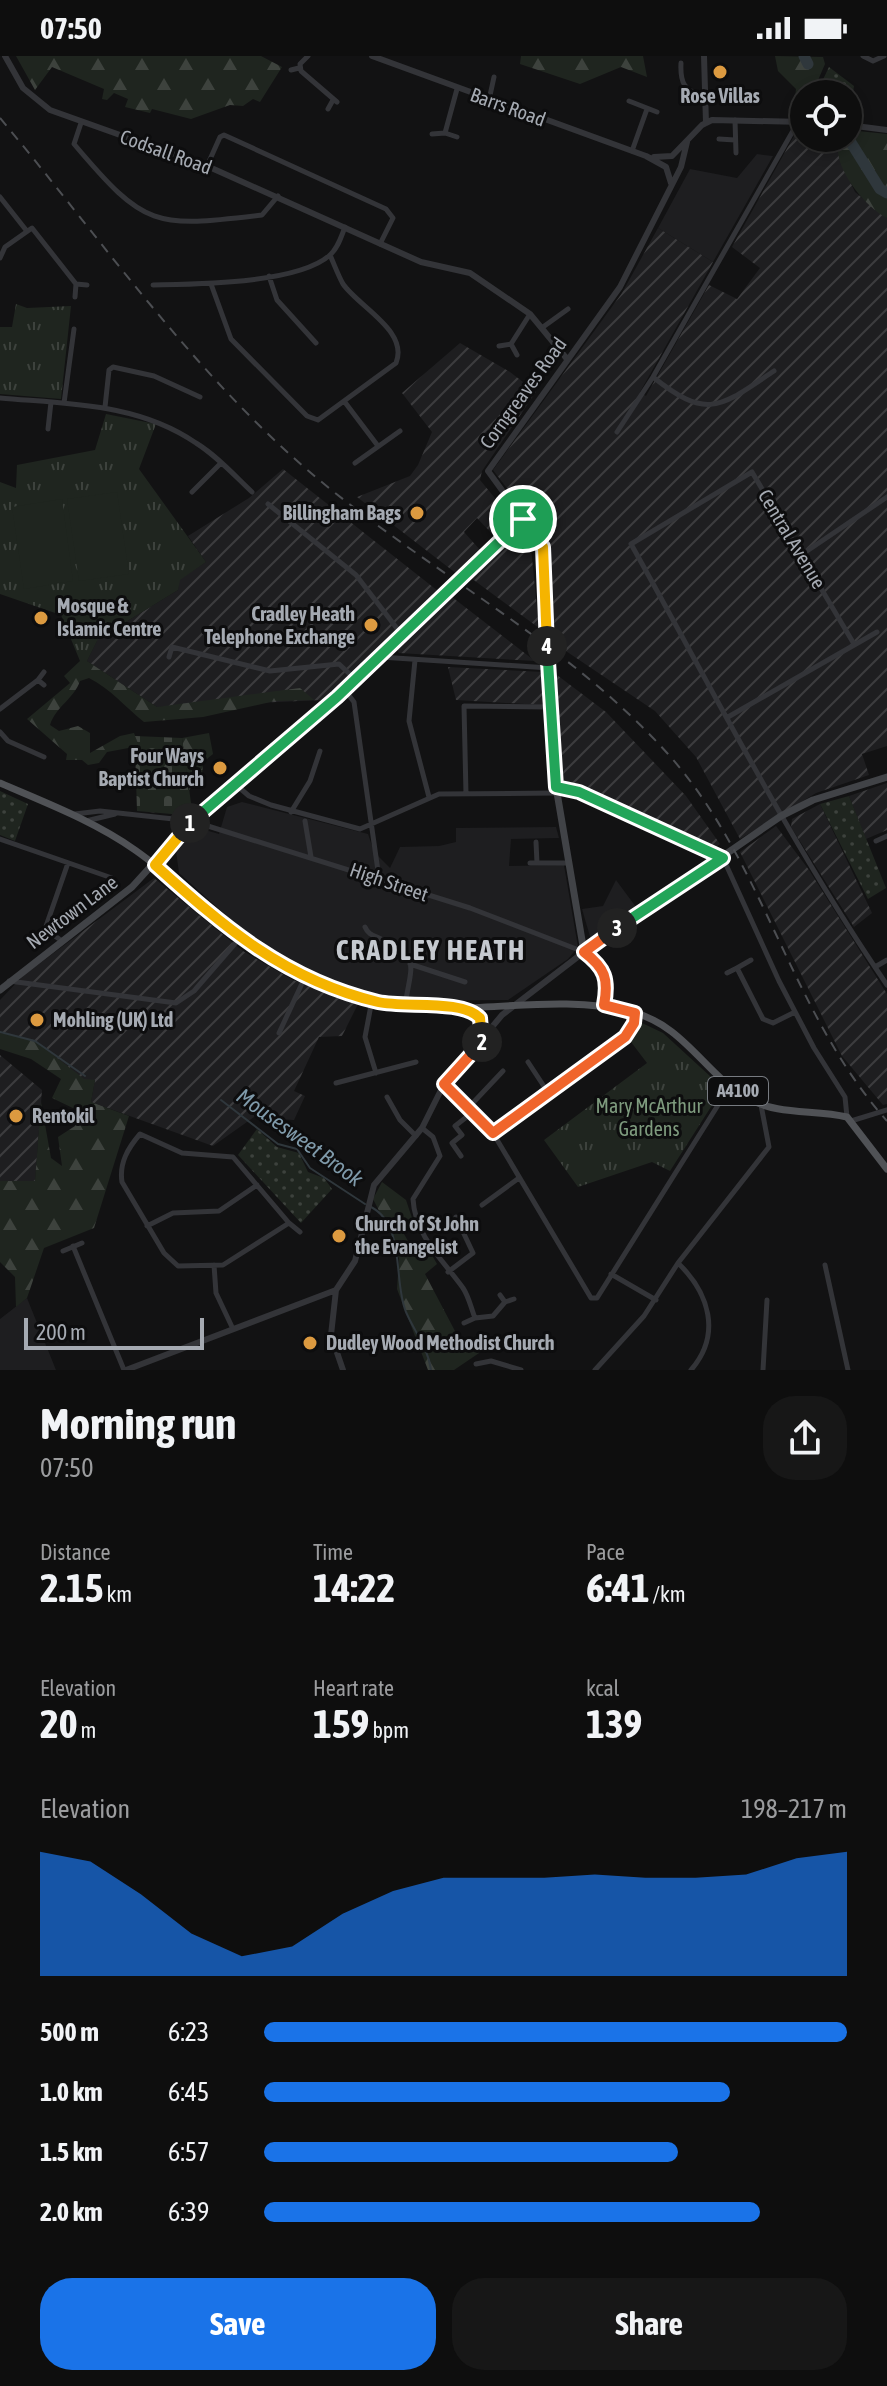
<!DOCTYPE html>
<meta charset="utf-8">
<style>
:root{--surface:#0e0e0e;--page:#171717;--text:#f1f3f6;--muted:#9b9c9e;--line:#2e2e2e;--accent:#1a73e8}
body{margin:0;font-family:"Asap Condensed",sans-serif;background:var(--page);color:var(--text);height:100vh;display:flex;flex-direction:column;font-size:30px;white-space:nowrap}
*{box-sizing:border-box;margin:0}
p{font-size:26px;color:var(--muted)}
.icon{flex:none;width:44px;height:44px;fill:none;stroke:currentColor;stroke-width:2;stroke-linecap:round;stroke-linejoin:round}
.map{position:relative;height:1314px;overflow:hidden}
.side{display:flex;flex-direction:column;background:var(--surface);flex:1}
.side>*{flex:none}
.fabs{position:absolute;left:790px;top:24px;display:grid;gap:16px}
.fabs a{display:grid;place-items:center;width:72px;height:72px;border-radius:50%;background:var(--surface);box-shadow:0 4px 12px #0003,0 0 0 2px var(--line);font-size:40px}
.scale{position:absolute;left:24px;bottom:20px;width:180px;box-sizing:border-box;padding-left:8px;border:4px solid #a5aab2;border-top:0;font-size:22px;line-height:28px;white-space:nowrap;color:#a5aab2;-webkit-text-stroke:6px #0d0d0e;paint-order:stroke}
.pin{position:absolute;display:grid;place-items:center;width:68px;height:68px;color:#fff;margin:-34px;border:4px solid #fff;border-radius:50%;box-shadow:0 2px 8px #0007}
.km{position:absolute;width:40px;height:40px;margin:-20px;border-radius:50%;background:#222;color:#fff;font-size:22px;line-height:40px;text-align:center}
.round{display:grid;place-items:center;flex:none;width:84px;height:84px;border-radius:32px;background:var(--page)}
.summary{display:flex;align-items:center;justify-content:space-between;height:136px;padding:0 40px}
h1{font-size:44px;font-weight:700;line-height:60px}
.figures{display:grid;grid-template-columns:repeat(3,1fr);gap:12px;height:136px;padding:8px 40px}
.figures div{display:grid;align-content:center}
.figures b{font-size:40px;font-weight:700}
.figures small{font-size:22px;font-weight:400}
.figures p{font-size:22px}
.chart{height:224px;padding:16px 40px}
.chart p{display:flex;justify-content:space-between}
.chart svg{width:100%;height:144px;margin-top:8px;fill:var(--accent);opacity:.7}
.button{display:flex;gap:16px;margin-top:auto;padding:16px 40px}
.button a{flex:1;height:92px;border-radius:32px;background:var(--accent);color:#fff;font-size:32px;font-weight:700;line-height:92px;text-align:center}
.button a+a{background:var(--page);color:var(--text)}
ul{padding:0 40px;list-style:none;font-size:26px}
li{display:grid;grid-template-columns:128px 96px 1fr;align-items:center;height:60px}
li i{height:20px;border-radius:10px;background:var(--accent)}
.status{display:flex;justify-content:space-between;align-items:center;height:56px;padding:0 40px;background:var(--surface);direction:ltr}
.status svg{height:22px;fill:currentColor}
.map>svg:first-child{display:block}
</style>
<div class="status"><b>07:50</b><svg viewBox="0 0 49 12"><path d="M0 12V9h3v3zM5 12V6h3v6zM10 12V3h3v9zM15 12V0h3v12zM26 1h20v11H26zM47 4h2v5h-2z"/></svg></div>
<div class="map">
<svg width="887" height="1314" viewBox="0 0 887 1314">
<defs>
<pattern id="industrial-furrows" width="10" height="10" patternUnits="userSpaceOnUse" patternTransform="scale(2)"><rect width="10" height="10" fill="#1e1e20"/><path d="M-1 1l2-2M0 10L10 0M9 11l2-2" fill="none" stroke="#3c3c3e"/></pattern>
<pattern id="grass-dots" width="8" height="8" patternUnits="userSpaceOnUse" patternTransform="scale(2)"><rect width="8" height="8" fill="#1f251f"/><path d="M2 2h.1M6 6h.1" fill="none" stroke="#3d423d" stroke-width="1.8" stroke-linecap="round"/></pattern>
<pattern id="forest-firs" width="22" height="20" patternUnits="userSpaceOnUse" patternTransform="scale(2)"><rect width="22" height="20" fill="#1f251f"/><path d="M5 1l3.5 6h-7zM16 11l3.5 6h-7z" fill="#3d423d"/></pattern>
<pattern id="cemetery-stones" width="16" height="16" patternUnits="userSpaceOnUse" patternTransform="scale(2)"><rect width="16" height="16" fill="#1f251f"/><path d="M2 7V4a2 2 0 0 1 4 0v3zM10 15v-3a2 2 0 0 1 4 0v3z" fill="#3d423d"/></pattern>
<pattern id="park-tufts" width="24" height="20" patternUnits="userSpaceOnUse" patternTransform="scale(2)"><rect width="24" height="20" fill="#1f251f"/><path d="M3 7l-1-3M5 7V3M7 7l1-3M15 17l-1-3M17 17v-4M19 17l1-3" fill="none" stroke="#3d423d"/></pattern>
</defs>
<rect width="100%" height="100%" fill="#121213"/>
<path fill="#1e1e20" d="M757 98 773 100 713 206 658 172 690 113 737 122Z
M242 746 368 778 374 796 390 812 400 791 439 790 456 786V772L556 771 559 782 511 783 509 810 564 809 578 891 568 903 508 944 393 945 362 936 280 901 240 872 179 817 176 795 195 771 219 778 227 751Z
M616 824 636 851 591 884 582 853 603 850Z
M27 1242 56 1314H0V1263Z"/>
<path fill="url(#industrial-furrows)" d="M799 71 804 72V82H840L837 88 844 113 855 136 887 162V690L862 698 869 719 816 737 740 783 696 701 655 655 551 585 548 486 493 414 622 237 658 172 713 206 640 336 646 340 709 229 737 243 760 212 732 191Z
M460 287 510 316 536 336 482 415 480 424 508 458 507 470 495 481 477 462 464 476 481 495 457 518 357 441 410 420 418 409 432 376 402 337Z
M283 413 438 535 323 644 157 651 87 605 98 583 178 534 179 524 206 506 188 480 249 442Z
M527 478 530 482 539 572 471 522 519 479Z
M452 541 535 605 399 597 397 594Z
M448 611 543 616 542 649 456 644Z
M553 616 606 656 686 740 720 788 712 794 560 725Z
M887 727V774L866 783 849 740Z
M820 748 872 857 854 871 791 771 792 763Z
M776 770 809 814 887 938V1048L883 1049 842 1000 740 796Z
M154 822 243 895 293 924 358 948 342 980 319 981 294 1035 305 1040 294 1064 254 1061 213 1090 91 1046 95 1024H84L34 985 0 976V944L23 920Z
M0 999 42 1034 35 1126 31 1127 0 1125Z"/>
<path fill="url(#grass-dots)" d="M829 11 854 30 848 64V38H816Z
M0 735 28 748 15 785 0 779Z
M849 740 886 832 868 843 820 748Z
M257 1073 277 1091 299 1097 308 1116 324 1122 332 1133 301 1167 238 1099Z"/>
<path fill="url(#forest-firs)" d="M16 0H261L282 11 260 46 253 43 243 50 230 49 191 63 152 53 150 57 125 51 128 43 114 37 107 44 102 43 104 33 52 11 35 34Z
M521 0H643L647 21 621 11 580 28 520 8Z
M775 0 823 1 825 8 812 38H804L802 61 793 62 796 33 778 15Z
M848 74 887 78V162C865 151 829 108 840 82H848Z
M80 605H87L157 651 300 632 314 644 275 645 203 661 144 666C125 651 111 633 89 622L80 625C74 643 56 650 50 669L59 675 78 670 90 677V697L120 680 134 677 139 690 107 696 99 707 88 709 82 704H66L67 698 27 663 70 627 64 620Z
M209 677 213 698 203 706 202 721 189 734 182 682Z
M0 977 34 984 84 1023 95 1024 91 1046 129 1060 94 1172 44 1192 27 1242 16 1251 15 1221 0 1206V1125H35L41 1046 51 1102 62 1110 58 1081 75 1070 77 1054 52 1042 61 1023 31 1003 0 993Z
M382 1126 406 1144 415 1171 404 1178 417 1201 429 1194 437 1208 425 1218 466 1296 482 1295 454 1314H428L397 1233 399 1203 394 1184 373 1143Z"/>
<path fill="url(#cemetery-stones)" d="M135 680 182 682 192 754 183 759 137 755 135 691 139 690Z"/>
<path fill="url(#park-tufts)" d="M16 248 27 252 71 250 61 343 0 338V271H12Z
M106 358 156 368 139 413 206 506 180 524 178 534 98 583 87 605H80L61 559 0 538V426L16 432 17 409 95 394Z
M642 967 663 977 723 1032 670 1115 652 1106 578 1131 544 1084 647 1007 628 982Z"/>
<path fill="#1f251f" d="M117 436 129 518 79 525 67 443Z
M62 443 73 525 24 533 12 451Z"/>
<g fill="none" stroke-linecap="round" stroke-linejoin="round">
<path stroke="#2f373c" stroke-width="2" d="M0 976 35 985 85 1020
M221 1044 278 1088 297 1093 310 1112 365 1148
M371 1151C406 1169 393 1226 406 1256 415 1277 428 1291 431 1314"/>
<path stroke="#2f373c" stroke-width="11" d="M804 0 808 8
M850 85 880 133 887 137"/>
<path stroke="#333438" stroke-width="5" d="M308 0 300 8 301 15 337 46
M863 0 873 5 884 0
M681 7C680 27 684 35 704 40
M291 14 299 12
M457 33 445 77 457 81
M489 44 494 21
M629 45 657 56
M328 53 333 44
M735 64 736 97
M81 67 74 88C145 172 154 172 262 159L278 140
M432 78 445 77
M719 83 735 84
M632 95 647 53
M207 110 220 81 224 79 386 153 393 162 380 188
M0 141 26 174
M0 202 5 191 32 172 76 228
M269 220 277 244 316 287
M211 228 231 283 307 360 318 364 396 307C409 275 359 251 343 228 338 219 334 208 330 199
M153 229C195 228 298 228 330 199 338 192 341 181 345 171
M75 241 76 228 87 229
M543 271 568 253
M511 288 530 258
M499 290 511 288 517 299
M653 321C708 365 720 351 774 315
M0 342C68 348 138 347 196 387 217 400 234 419 252 436
M344 345 378 390
M64 347 74 273
M105 351 109 314 113 311 154 320 200 341
M48 373 51 346
M617 376 653 321 798 66
M355 407 400 375
M192 436 221 407
M268 448 356 519 402 579
M801 499 887 441
M854 588 752 416 631 488C714 636 791 789 887 929
M169 601 172 591 270 615 339 608 355 623
M380 601 549 612
M415 604 409 665 429 741
M44 629 38 624 44 616
M344 633 354 646 379 822
M0 653 38 624
M728 661 877 576
M0 676 8 685 44 701
M235 728 249 740 271 749 360 773 439 738 557 737
M556 731 579 736 723 802 779 925 814 992 845 1041 847 1061
M466 738 464 650 550 651
M291 756 310 725 320 695
M75 758 100 755 192 765 470 852 584 896 603 912 607 922 604 949
M86 765 115 758
M305 765 311 801
M0 783 112 822
M876 785 887 780
M536 786 537 807
M530 807H569
M365 871C368 878 372 879 379 882 422 901 411 908 405 950
M62 885 45 873 68 807
M751 904 737 912 763 963 773 967 795 956
M410 908 465 926
M875 911 887 904
M727 917 737 912
M9 925 176 947 194 935 239 883
M372 944 365 981 376 1017
M279 977 305 921
M528 1006 549 1038
M336 1027 416 1006
M444 1028 493 1077 591 1242H597L730 1030
M387 1041 400 1064 416 1080
M469 1051 503 1015
M851 1065 887 1054
M422 1072 433 1081 440 1100 413 1143C415 1180 443 1204 463 1232 469 1241 471 1252 475 1262L493 1260 505 1246
M493 1077 625 981 634 967 635 957
M140 1078 182 1097 233 1101 289 1167 223 1209 178 1210 164 1197 122 1126C119 1107 128 1092 140 1078Z
M461 1100 452 1087 462 1079 455 1070 473 1056
M482 1149 519 1122
M289 1167 300 1176
M147 1170 173 1157 219 1155 257 1129
M452 1174 461 1170
M73 1190 124 1314
M63 1195 82 1187
M678 1207C709 1237 722 1278 691 1314
M214 1209 216 1237 233 1273
M825 1209 848 1314
M448 1216 473 1197 456 1161
M611 1218 656 1244
M500 1239 505 1246 514 1243
M464 1267 475 1262
M476 1308 491 1305 521 1314
M595 1314 644 1260 678 1207 769 1091 761 1049
M763 1314 767 1244"/>
<path stroke="#333438" stroke-width="6" d="M5 0 23 32 50 54 207 110 421 206 470 217 530 258 567 303
M372 0 646 100 666 111 671 127
M704 0 706 67
M848 69 887 74
M654 101 672 100 702 69 712 64 804 66
M523 463 488 415 620 231 681 111 687 86
M336 1234 331 1279 343 1314
M126 1314 336 1234 355 1205 374 1129 422 1072 444 1028 502 959 584 896"/>
<path stroke="#414347" stroke-width="7" d="M584 896 781 760 813 744 887 721
M0 934 132 831 192 765 337 641 523 463 543 491 553 713 584 896"/>
<path stroke="#505256" stroke-width="7" d="M0 727C46 747 94 765 135 794 194 835 237 891 304 920 335 934 370 946 403 950 480 959 555 937 632 956 684 969 705 1018 747 1042 779 1060 813 1053 847 1061L887 1113
M465 952 480 962 483 985"/>
<path stroke="#4c4e52" stroke-width="2" stroke-dasharray="10 8" stroke-linecap="butt" d="M0 62C98 179 188 310 304 411 420 512 564 582 668 698 764 805 790 956 887 1065"/>
</g>
<g fill="none" stroke-linecap="round" stroke-linejoin="round">
<g stroke="#fff" stroke-width="16">
<path id="split-1" d="M190 767 337 641 523 463"/>
</g>
<g stroke="#fff" stroke-width="16">
<path id="split-2" d="M190 767 155 809C224 871 285 924 378 946 405 952 462 943 480 962L482 986"/>
</g>
<g stroke="#fff" stroke-width="16">
<path id="split-3" d="M482 986 444 1028 493 1077 625 981 634 967 635 957 604 949C609 923 605 912 584 896L617 872"/>
</g>
<g stroke="#fff" stroke-width="16">
<path id="split-4" d="M547 590 556 731 579 736 723 802 617 872"/>
</g>
<g stroke="#fff" stroke-width="16">
<path id="split-5" d="M523 463 543 491 547 590"/>
</g>
<use href="#split-1" stroke="#22a559" stroke-width="10"/>
<use href="#split-2" stroke="#f5b400" stroke-width="10"/>
<use href="#split-3" stroke="#f0652b" stroke-width="10"/>
<use href="#split-4" stroke="#22a559" stroke-width="10"/>
<use href="#split-5" stroke="#f5b400" stroke-width="10"/>
</g>
<g fill="#dc9a40" stroke="#0d0d0e" stroke-width="3">
<circle cx="720" cy="16" r="8"/>
<circle cx="417" cy="457" r="8"/>
<circle cx="41" cy="562" r="8"/>
<circle cx="371" cy="569" r="8"/>
<circle cx="220" cy="712" r="8"/>
<circle cx="37" cy="964" r="8"/>
<circle cx="16" cy="1060" r="8"/>
<circle cx="339" cy="1180" r="8"/>
<circle cx="310" cy="1287" r="8"/>
</g>
<g text-anchor="middle" stroke-width="6" stroke-linejoin="round" paint-order="stroke">
<rect fill="#0d0d0e" stroke="#777b81" stroke-width="2" x="708" y="1021" width="60" height="28" rx="6"/>
<g font-size="18" font-weight="bold" fill="#a5aab2">
<text x="738" y="1041">A4100</text>
</g>
<g font-size="20" font-weight="bold" fill="#a5aab2" stroke="#0d0d0e" text-anchor="start">
<text x="720" y="47" text-anchor="middle">Rose Villas</text>
<text x="401" y="464" text-anchor="end">Billingham Bags</text>
<text x="57" y="557">Mosque &amp;<tspan x="57" dy="23">Islamic Centre</tspan></text>
<text x="355" y="565" text-anchor="end">Cradley Heath<tspan x="355" dy="23">Telephone Exchange</tspan></text>
<text x="204" y="707" text-anchor="end">Four Ways<tspan x="204" dy="23">Baptist Church</tspan></text>
<text x="53" y="971">Mohling (UK) Ltd</text>
<text x="32" y="1067">Rentokil</text>
<text x="355" y="1175">Church of St John<tspan x="355" dy="23">the Evangelist</tspan></text>
<text x="326" y="1294">Dudley Wood Methodist Church</text>
</g>
<g font-size="20" fill="#a5aab2" stroke="#0d0d0e">
<text transform="translate(508 51) rotate(20)" y="7">Barrs Road</text>
<text transform="translate(166 96) rotate(20)" y="7">Codsall Road</text>
<text transform="translate(523 337) rotate(-54)" y="7">Corngreaves Road</text>
<text transform="translate(792 483) rotate(59)" y="7">Central Avenue</text>
<text transform="translate(389 826) rotate(19)" y="7">High Street</text>
<text transform="translate(72 856) rotate(-37)" y="7">Newtown Lane</text>
</g>
<g font-size="20" fill="#7e9b7e" stroke="#0d0d0e">
<text x="649" y="1057">Mary McArthur<tspan x="649" dy="23">Gardens</tspan></text>
</g>
<g font-size="22" font-style="italic" fill="#7f9aaa" stroke="#0d0d0e">
<text transform="translate(300 1081) rotate(36)" y="8">Mousesweet Brook</text>
</g>
<g font-size="28" font-weight="bold" letter-spacing="2" fill="#c5c9cf" stroke="#0d0d0e">
<text x="431" y="904">CRADLEY HEATH</text>
</g>
</g>
</svg>
<div class="fabs">
<a><svg class="icon" aria-label="locate" viewBox="0 0 24 24"><circle cx="12" cy="12" r="6"/><path d="M12 2v4M12 18v4M2 12h4M18 12h4"/></svg></a>
</div>
<div class="scale">200 m</div>
<div class="pin" style="left:523px;top:463px;background:#1e9e55"><svg class="icon" aria-label="arrive" viewBox="0 0 24 24"><path d="M6 21V4h12l-3 4 3 4H6"/></svg></div>
<b class="km" style="left:190px;top:767px">1</b>
<b class="km" style="left:482px;top:986px">2</b>
<b class="km" style="left:617px;top:872px">3</b>
<b class="km" style="left:547px;top:590px">4</b>
</div>
<section class="side">
<div class="summary"><div><h1>Morning run</h1><p>07:50</p></div><a class="round"><svg class="icon" aria-label="share" viewBox="0 0 24 24"><path d="M12 15V3M7 8l5-5 5 5M5 13v7h14v-7"/></svg></a></div>
<div class="figures">
<div><p>Distance</p><b>2.15<small> km</small></b></div>
<div><p>Time</p><b>14:22</b></div>
<div><p>Pace</p><b>6:41<small> /km</small></b></div>
</div>
<div class="figures">
<div><p>Elevation</p><b>20<small> m</small></b></div>
<div><p>Heart rate</p><b>159<small> bpm</small></b></div>
<div><p>kcal</p><b>139</b></div>
</div>
<div class="chart"><p><span>Elevation</span>198–217 m</p>
<svg viewBox="0 0 160 44" preserveAspectRatio="none"><path d="M0 44V6L10 9L20 19L30 31L40 38L50 35L60 25L70 18L80 14L90 14L100 14L110 13L120 14L130 14L140 13L150 8L160 6V44z"/></svg>
</div>
<ul>
<li><b>500 m</b>6:23<i style="width:100%"></i></li>
<li><b>1.0 km</b>6:45<i style="width:80%"></i></li>
<li><b>1.5 km</b>6:57<i style="width:71%"></i></li>
<li><b>2.0 km</b>6:39<i style="width:85%"></i></li>
</ul>
<div class="button"><a>Save</a><a>Share</a></div>
</section>
